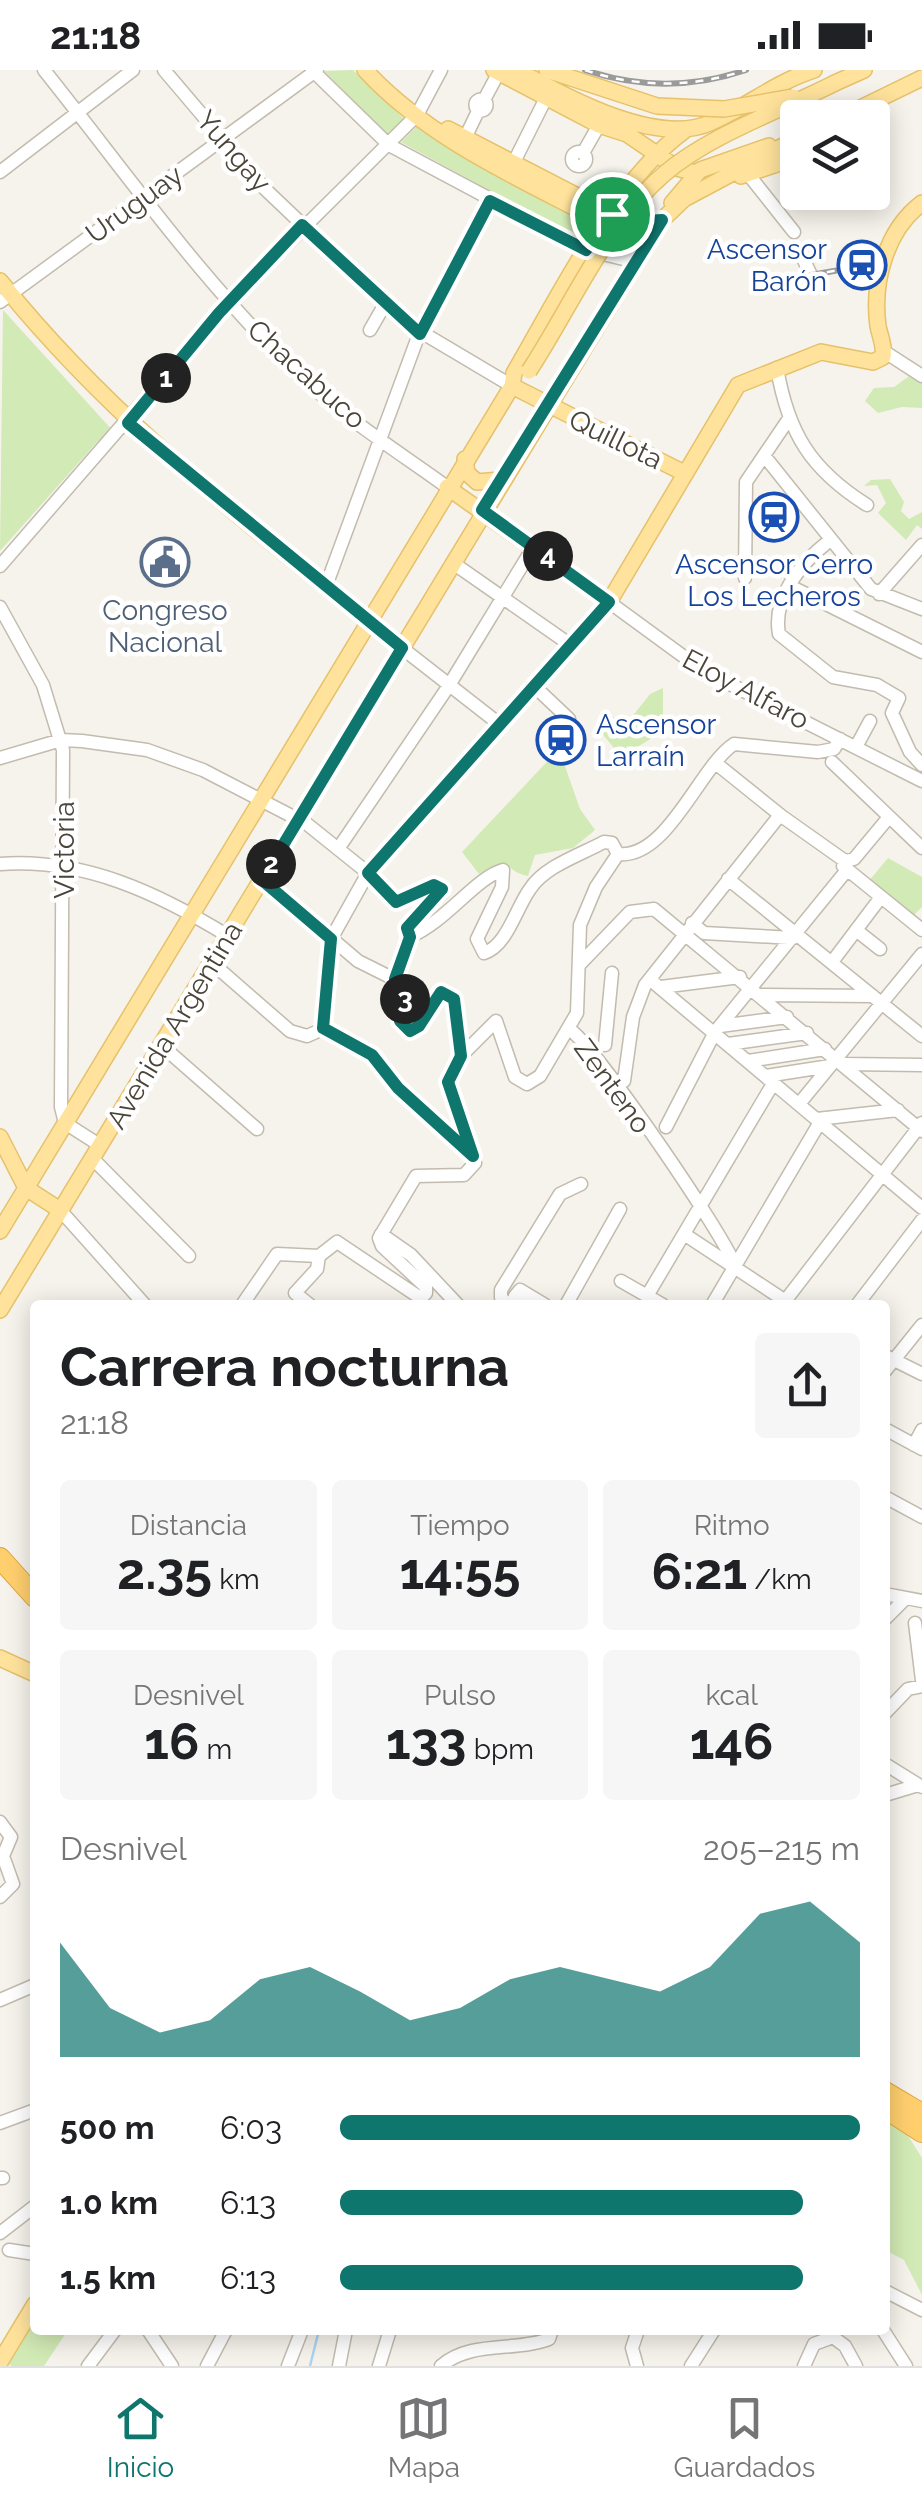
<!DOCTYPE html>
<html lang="es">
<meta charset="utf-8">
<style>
:root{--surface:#fff;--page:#f6f6f6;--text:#202124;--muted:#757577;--line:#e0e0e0;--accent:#0f766e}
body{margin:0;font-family:Raleway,sans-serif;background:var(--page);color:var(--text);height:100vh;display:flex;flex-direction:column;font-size:38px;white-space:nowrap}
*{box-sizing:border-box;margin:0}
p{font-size:32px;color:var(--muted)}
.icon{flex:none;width:55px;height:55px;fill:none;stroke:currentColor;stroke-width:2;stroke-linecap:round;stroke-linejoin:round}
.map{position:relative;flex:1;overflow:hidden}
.side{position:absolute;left:30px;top:1230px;width:860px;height:1035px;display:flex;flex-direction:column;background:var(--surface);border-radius:10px;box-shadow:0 5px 25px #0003}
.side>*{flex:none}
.fabs{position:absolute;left:780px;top:30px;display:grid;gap:20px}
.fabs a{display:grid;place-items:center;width:110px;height:110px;border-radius:10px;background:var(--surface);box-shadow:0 5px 25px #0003;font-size:50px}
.pin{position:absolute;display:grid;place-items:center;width:85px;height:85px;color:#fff;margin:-42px;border:5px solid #fff;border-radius:50%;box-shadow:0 2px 10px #0007}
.km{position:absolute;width:50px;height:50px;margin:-25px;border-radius:50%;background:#222;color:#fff;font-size:28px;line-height:50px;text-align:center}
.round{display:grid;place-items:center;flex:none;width:105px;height:105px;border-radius:10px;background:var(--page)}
.headline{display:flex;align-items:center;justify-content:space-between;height:170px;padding:0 30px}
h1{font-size:55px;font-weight:700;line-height:75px}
.figures{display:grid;grid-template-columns:repeat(3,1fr);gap:15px;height:170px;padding:10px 30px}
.figures div{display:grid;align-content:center;border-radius:10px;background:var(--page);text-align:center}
.figures b{font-size:50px;font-weight:700}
.figures small{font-size:28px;font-weight:400}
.figures p{font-size:28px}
.chart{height:280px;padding:20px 30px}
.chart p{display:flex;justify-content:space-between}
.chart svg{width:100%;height:180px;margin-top:10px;fill:var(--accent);opacity:.7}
ul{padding:0 30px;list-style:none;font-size:32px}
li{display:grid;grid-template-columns:160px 120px 1fr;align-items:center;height:75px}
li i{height:25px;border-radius:12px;background:var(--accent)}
.status{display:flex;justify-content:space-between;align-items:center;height:70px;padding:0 50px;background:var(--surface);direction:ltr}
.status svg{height:28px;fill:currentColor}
.menu{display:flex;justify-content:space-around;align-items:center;height:140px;border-top:2px solid var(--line);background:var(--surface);font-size:28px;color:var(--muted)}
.menu a{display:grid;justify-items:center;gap:5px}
.menu .selected{color:var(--accent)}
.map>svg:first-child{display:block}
</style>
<div class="status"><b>21:18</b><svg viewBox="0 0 49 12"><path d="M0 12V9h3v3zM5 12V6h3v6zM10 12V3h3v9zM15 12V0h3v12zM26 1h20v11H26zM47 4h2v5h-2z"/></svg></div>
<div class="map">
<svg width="922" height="2296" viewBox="0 0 922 2296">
<rect width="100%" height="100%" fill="#f6f3ec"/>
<path fill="#d2eab5" d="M353 0 404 49 387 64 324 1Z
M417 56 591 156 584 172 401 72Z
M3 240 114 362 98 371 0 481Z
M912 304 922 309V338L902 337 878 343 865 331 874 318 894 317Z
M890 409 904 432 901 441 909 449 922 442V459L917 455 906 470 878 443 886 433 877 415 864 416 871 410Z
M663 618V661L628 683 614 678 595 655 607 645 628 652 650 624Z
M559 679 580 739 595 760 573 778 535 785 528 806C501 801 516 783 479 804L462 782Z
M888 788 922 807V837L912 847 868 812Z
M885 2044 907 2064 922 2088V2225L904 2190 885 2180Z
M35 2234V2260H68L44 2296H12L1 2290Z"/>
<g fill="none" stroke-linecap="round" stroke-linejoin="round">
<path stroke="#a9d4f2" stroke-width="2.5" d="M310 2296 319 2260"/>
<g stroke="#c2bbae" stroke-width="15">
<path id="minor" d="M44 0C128 105 207 219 306 311 349 351 400 383 447 417
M164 0 265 119 406 253 512 316
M312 0 389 75 586 180 636 192
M475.5 35a5.5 5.5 0 1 1 11 0a5.5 5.5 0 1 1-11 0Z
M484 30 499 2
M466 66 479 39
M572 89a7 7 0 1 1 14 0a7 7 0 1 1-14 0Z
M583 83 599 55
M514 92 546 28
M0 102 133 0
M748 104 794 162
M799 180 811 205
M0 232 317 0
M370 260 385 234
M885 282 922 306
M777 298C788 363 811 400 867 435
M766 388 871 519 922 539
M829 471C802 492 772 527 779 564L833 607 877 615 899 628 892 643 910 682 922 695
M453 493 572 576
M0 496 229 232 417 45 441 0
M745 508 746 412 788 350
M326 516 419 264 490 131
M790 516 922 582
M879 524 922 475
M0 537 43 615 63 680 61 1037 65 1053 101 1076
M402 578 498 653
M533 615 569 649
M856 677 870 651
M0 688 61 670 82 671 147 680 203 700 307 754 368 803 396 832 440 816 442 823 407 857 409 867C446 852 475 808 503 800L502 817 477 869 484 883C507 876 516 838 530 819 545 796 580 785 604 772L612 773 618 784
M832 692 922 778
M718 695 784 748
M338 779 448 617 534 476
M618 784C667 790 700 696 734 674L818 682 834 679 840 669
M0 794C84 788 158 823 228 866
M843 796 922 860
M728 809 922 966
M263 810 358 891 406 915 400 951 406 959 419 956 441 922 454 929 461 986 496 951 515 1007 527 1014 540 1006 577 943 580 855 596 817 618 784
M692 853 704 863 793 868
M856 860 880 879
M832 892 881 827
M212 893 290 961 307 966 323 959
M579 895 630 842 654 839 922 1061
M652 906 653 912 922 1138
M395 909 409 867
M661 917 740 907
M762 925 873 926
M720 956 787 947
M323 959 331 869 368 803 609 532 702 600 922 711
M323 959 371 985 398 1018 468 1080
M569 959C593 973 726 1167 736 1198
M728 974 807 963
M161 975 257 1059
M605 975 612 903
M748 991 825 979
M845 994 922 995
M766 1006 830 996
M624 1011 633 947 645 915 780 745 845 791 854 789 889 747
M799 1034 922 884
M817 1049 898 1040
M666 1057 715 962 847 800
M93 1089 189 1186
M60 1140 145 1235
M381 1164 411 1185 458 1235
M684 1164 790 1234
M621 1211 663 1235
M647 1226 774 1012
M242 1235 277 1184 319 1186 337 1172 422 1229
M310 1235 295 1223 317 1199 319 1186
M415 1235 426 1223V1217L382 1176 379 1168 416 1106 464 1105 475 1093 448 1012 461 986
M510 1235 501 1228V1220L560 1124 581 1114
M523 1235 515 1226 520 1220 545 1235
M566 1235 620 1139
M712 1235 820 1052
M782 1235 922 1053
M857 1235 922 1150
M888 1287 922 1304
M885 1301 922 1255
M885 1359 922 1379
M914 1375 922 1360
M885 1427 922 1447
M885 1524 922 1531
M885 1549 905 1529
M915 1553 922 1610
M885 1643 908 1619 922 1616
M885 1694 922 1717
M885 1725 918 1715
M0 1752 11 1767 3 1786 13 1814 0 1827
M0 1930 35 1915
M0 2053 35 2040
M0 2108H3
M0 2163 35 2136
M9 2180 35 2184
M885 2221 922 2240
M148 2260 172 2296
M883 2260 906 2296
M88 2296 115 2260
M207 2296 226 2260
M288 2296 302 2260
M339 2296 346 2260
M379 2296 390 2260
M441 2296C471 2270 515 2282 549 2269L552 2260
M637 2296 632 2278 638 2260
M691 2296 714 2260
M804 2296 814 2274 833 2267 845 2276 856 2296"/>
</g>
<g stroke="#e6c16a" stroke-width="18">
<path id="major" d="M365 0C429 70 523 110 606 154L625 162 653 164
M494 0 599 55 627 64 677 98 695 103
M517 0C566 27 658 78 712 52 748 36 776 12 814 0
M547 0 657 36
M835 13 864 0
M840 48 922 8
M448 59 612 144 632 152 662 150
M741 106 798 87
M672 133 700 100 769 76
M0 211C120 360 256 458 402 578
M512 316 684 403
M465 389 467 403 477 412 500 410
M447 417 609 532 738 315 821 282 873 292 883 287C885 276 880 267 878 256 872 212 886 160 922 133
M0 1067 26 1118 60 1140
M0 1161 512 316 514 303C558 228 614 112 684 61
M0 1240 662 150 684 129 798 68
M0 1588 35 1604
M0 2292 35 2234"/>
</g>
<g stroke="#e0a43c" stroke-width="22">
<path id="highway" d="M0 1488 35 1527
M885 2022 922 2044
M885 2038 922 2062"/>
</g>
<use href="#minor" stroke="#fff" stroke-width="12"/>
<use href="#major" stroke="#ffe39c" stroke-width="15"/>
<use href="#highway" stroke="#ffcf6e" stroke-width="20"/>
<g stroke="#9a9a9a" stroke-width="6">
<path id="rail" d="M585 0C638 18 693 18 746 0
M811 205 868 195"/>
</g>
<use href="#rail" stroke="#fff" stroke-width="2.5" stroke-dasharray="8" stroke-linecap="butt"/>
<g stroke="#e6c16a" stroke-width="18" stroke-linecap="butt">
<path id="major-bridge" d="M657 36 724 39 793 27
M529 301C571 237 606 154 664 104 711 64 780 41 835 13"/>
</g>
<use href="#major-bridge" stroke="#ffe39c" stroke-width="15"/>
</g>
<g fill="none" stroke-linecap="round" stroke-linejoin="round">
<g stroke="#fff" stroke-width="20">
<path id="route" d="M490 131 586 180 612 144 632 152 662 150 482 440 609 532 368 803 396 832 434 815 442 819 407 858 410 867 395 909 407 918 400 951 410 961 419 956 441 922 454 929 461 986 448 1012 473 1086 398 1018 372 985 323 958 331 869 262 810 402 578 128 353 219 243 302 155 420 264Z"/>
</g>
<use href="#route" stroke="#0f766e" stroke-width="12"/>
</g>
<defs>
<g id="station-ring" transform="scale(2.5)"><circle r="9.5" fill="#fff" stroke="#1a4fb4" stroke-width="1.5"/><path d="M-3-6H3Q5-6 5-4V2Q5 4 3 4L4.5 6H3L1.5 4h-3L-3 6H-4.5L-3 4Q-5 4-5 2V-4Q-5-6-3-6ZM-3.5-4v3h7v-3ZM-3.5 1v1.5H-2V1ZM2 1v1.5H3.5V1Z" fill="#1a4fb4"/></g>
<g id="civic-ring" transform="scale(2.5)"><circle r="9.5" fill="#fff" stroke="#5c6f8a" stroke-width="1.5"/><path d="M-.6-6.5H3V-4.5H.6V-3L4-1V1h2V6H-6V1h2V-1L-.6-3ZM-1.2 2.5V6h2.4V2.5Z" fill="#5c6f8a"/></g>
</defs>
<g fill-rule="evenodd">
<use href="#station-ring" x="862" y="195"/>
<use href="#station-ring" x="774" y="447"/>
<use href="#civic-ring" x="165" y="492"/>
<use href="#station-ring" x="561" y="670"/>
</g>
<g text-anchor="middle" stroke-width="9" stroke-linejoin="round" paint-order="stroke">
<g font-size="28" fill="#4b4439" stroke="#fff">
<text transform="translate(234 81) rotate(49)" y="10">Yungay</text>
<text transform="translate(134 134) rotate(-36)" y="10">Uruguay</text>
<text transform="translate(307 304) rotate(42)" y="10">Chacabuco</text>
<text transform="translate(616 369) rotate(26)" y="10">Quillota</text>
<text transform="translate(746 619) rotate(28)" y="10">Eloy Alfaro</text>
<text transform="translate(64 780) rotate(-90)" y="10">Victoria</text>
<text transform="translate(174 955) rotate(-59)" y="10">Avenida Argentina</text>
<text transform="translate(613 1016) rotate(54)" y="10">Zenteno</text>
</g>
<g font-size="28" fill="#164399" stroke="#fff" text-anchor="end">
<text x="827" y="189">Ascensor<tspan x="827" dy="32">Barón</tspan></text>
<text x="774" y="504" text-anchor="middle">Ascensor Cerro<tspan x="774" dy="32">Los Lecheros</tspan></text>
<text x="596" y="664" text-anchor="start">Ascensor<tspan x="596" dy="32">Larraín</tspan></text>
</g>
<g font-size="28" fill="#4e5e75" stroke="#fff">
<text x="165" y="550">Congreso<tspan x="165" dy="32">Nacional</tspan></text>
</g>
</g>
</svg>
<div class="fabs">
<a><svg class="icon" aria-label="layers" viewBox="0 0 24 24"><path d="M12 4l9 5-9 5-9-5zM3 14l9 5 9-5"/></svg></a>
</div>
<div class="pin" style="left:612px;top:144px;background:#1e9e55"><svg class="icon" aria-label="arrive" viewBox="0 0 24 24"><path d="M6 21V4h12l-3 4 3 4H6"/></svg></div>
<b class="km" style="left:166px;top:308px">1</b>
<b class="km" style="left:271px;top:794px">2</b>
<b class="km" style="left:405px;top:929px">3</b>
<b class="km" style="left:548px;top:486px">4</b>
<section class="side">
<div class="headline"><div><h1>Carrera nocturna</h1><p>21:18</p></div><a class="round"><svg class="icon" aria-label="share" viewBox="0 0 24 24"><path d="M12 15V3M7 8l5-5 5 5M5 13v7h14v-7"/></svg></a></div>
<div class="figures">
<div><p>Distancia</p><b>2.35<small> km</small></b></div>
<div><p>Tiempo</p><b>14:55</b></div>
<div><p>Ritmo</p><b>6:21<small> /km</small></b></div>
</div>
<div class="figures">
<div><p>Desnivel</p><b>16<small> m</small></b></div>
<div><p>Pulso</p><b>133<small> bpm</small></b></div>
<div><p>kcal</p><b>146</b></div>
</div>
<div class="chart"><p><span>Desnivel</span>205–215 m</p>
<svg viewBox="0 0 160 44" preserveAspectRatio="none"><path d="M0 44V16L10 32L20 38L30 35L40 25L50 22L60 28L70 35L80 32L90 25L100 22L110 25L120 28L130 22L140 9L150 6L160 16V44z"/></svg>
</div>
<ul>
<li><b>500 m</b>6:03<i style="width:100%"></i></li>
<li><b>1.0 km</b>6:13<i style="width:89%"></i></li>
<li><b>1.5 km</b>6:13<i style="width:89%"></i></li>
</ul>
</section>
</div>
<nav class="menu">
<a class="selected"><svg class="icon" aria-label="home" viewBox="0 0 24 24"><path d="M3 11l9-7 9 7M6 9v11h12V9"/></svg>Inicio</a>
<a><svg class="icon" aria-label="map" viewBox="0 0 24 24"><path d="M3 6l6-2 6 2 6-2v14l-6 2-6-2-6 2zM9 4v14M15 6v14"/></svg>Mapa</a>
<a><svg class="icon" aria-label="saved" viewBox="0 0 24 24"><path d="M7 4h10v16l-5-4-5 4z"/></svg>Guardados</a>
</nav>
